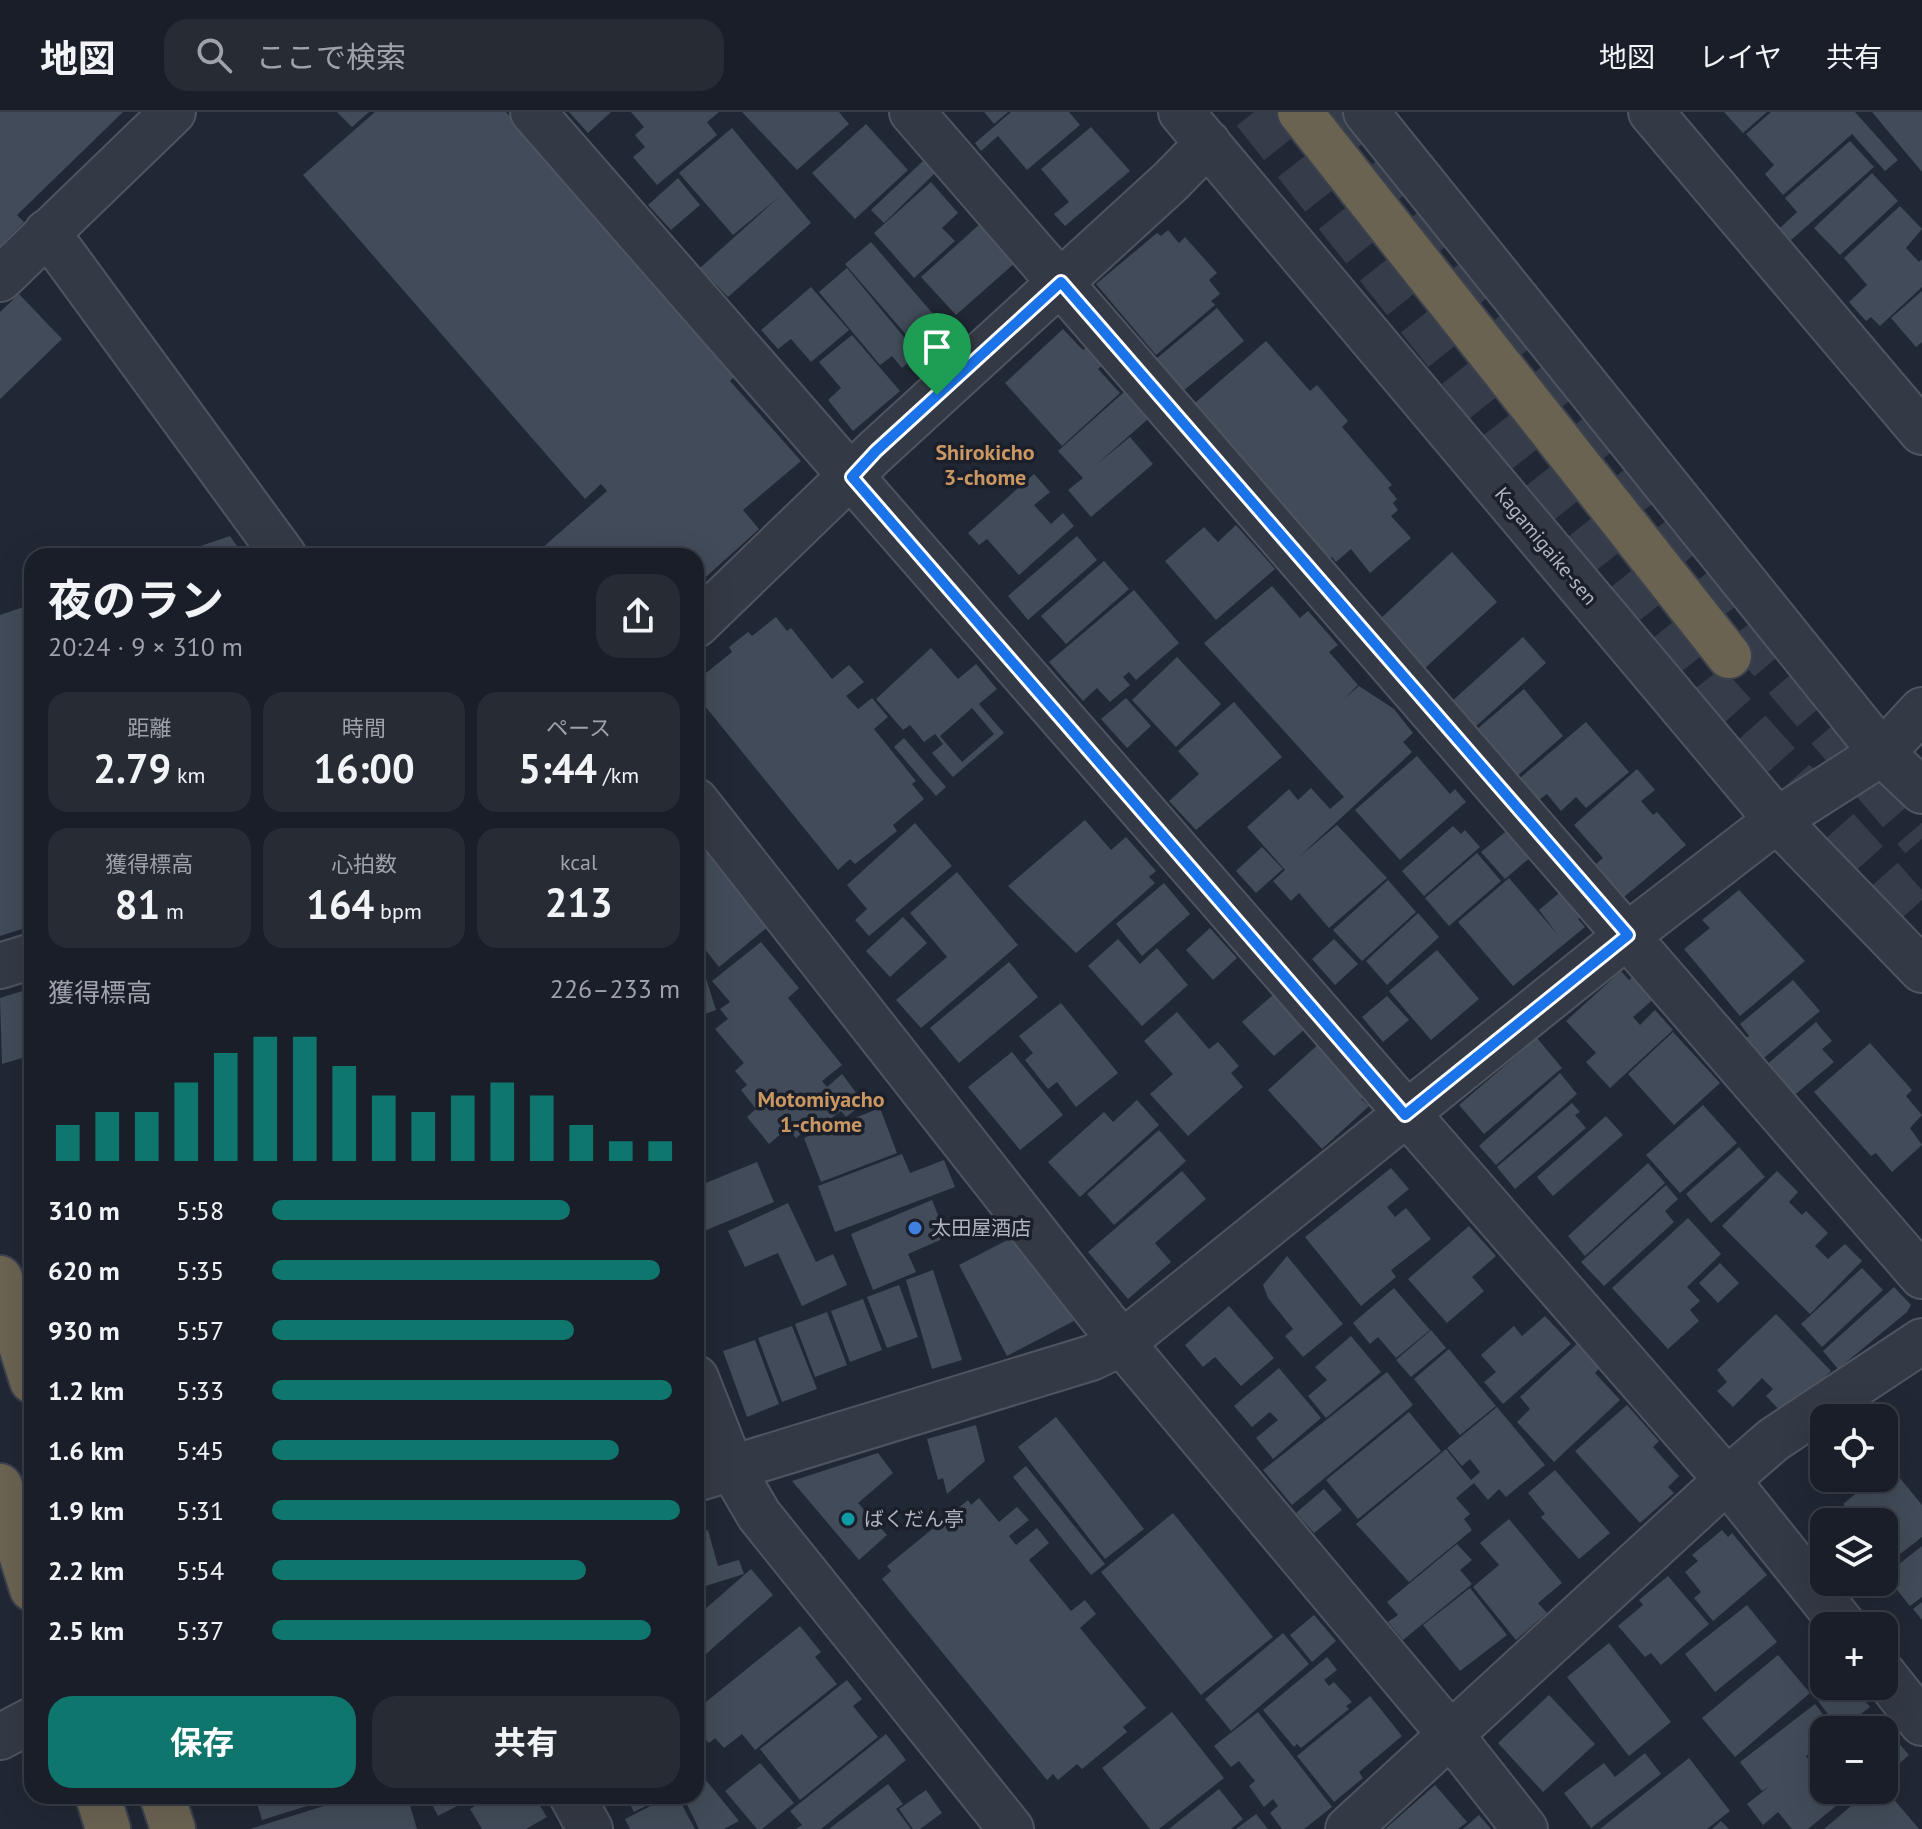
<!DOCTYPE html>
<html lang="ja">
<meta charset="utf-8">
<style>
:root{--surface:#191e28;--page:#262b34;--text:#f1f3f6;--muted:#9fa2a8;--line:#373c45;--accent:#0f766e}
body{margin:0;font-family:"PT Sans","Noto Sans JP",sans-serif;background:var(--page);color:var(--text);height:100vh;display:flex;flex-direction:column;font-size:30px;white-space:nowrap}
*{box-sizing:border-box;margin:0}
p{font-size:26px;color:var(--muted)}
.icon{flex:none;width:44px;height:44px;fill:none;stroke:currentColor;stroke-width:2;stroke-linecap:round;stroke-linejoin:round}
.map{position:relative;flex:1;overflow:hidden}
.sheet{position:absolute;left:24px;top:436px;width:680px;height:1256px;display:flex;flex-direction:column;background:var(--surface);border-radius:24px;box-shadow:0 8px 32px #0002,0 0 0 2px var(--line)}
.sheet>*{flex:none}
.fabs{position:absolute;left:1810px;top:1292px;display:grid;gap:16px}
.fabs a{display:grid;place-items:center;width:88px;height:88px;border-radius:16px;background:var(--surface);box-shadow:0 8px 32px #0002,0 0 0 2px var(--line);font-size:40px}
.pin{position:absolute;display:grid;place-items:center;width:68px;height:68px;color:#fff;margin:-82px -34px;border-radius:50% 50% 50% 0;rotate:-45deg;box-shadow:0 0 8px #0007}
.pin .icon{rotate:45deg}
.round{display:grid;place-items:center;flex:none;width:84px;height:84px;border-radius:24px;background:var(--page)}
.headline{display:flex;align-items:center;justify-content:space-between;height:136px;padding:0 24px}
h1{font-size:44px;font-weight:700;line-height:60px}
.metrics{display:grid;grid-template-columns:repeat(3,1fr);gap:12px;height:136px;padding:8px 24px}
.metrics div{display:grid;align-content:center;border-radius:20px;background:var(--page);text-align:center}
.metrics b{font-size:40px;font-weight:700}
.metrics small{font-size:22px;font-weight:400}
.metrics p{font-size:22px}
.chart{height:224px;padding:16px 24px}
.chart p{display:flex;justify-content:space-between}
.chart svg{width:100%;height:144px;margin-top:8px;stroke:var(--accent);stroke-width:6}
.primary-button{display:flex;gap:16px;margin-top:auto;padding:16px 24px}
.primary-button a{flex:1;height:92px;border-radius:24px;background:var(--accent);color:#fff;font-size:32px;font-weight:700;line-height:92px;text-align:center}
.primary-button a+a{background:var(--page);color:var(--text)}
ul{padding:0 24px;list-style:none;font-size:26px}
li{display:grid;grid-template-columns:128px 96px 1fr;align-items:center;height:60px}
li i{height:20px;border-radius:10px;background:var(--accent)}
header{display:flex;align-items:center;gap:48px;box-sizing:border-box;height:112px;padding:0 40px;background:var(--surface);border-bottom:2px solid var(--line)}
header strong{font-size:38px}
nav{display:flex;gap:44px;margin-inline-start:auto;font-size:28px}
.search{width:560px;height:72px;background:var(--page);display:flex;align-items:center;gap:20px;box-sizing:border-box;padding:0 28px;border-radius:24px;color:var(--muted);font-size:30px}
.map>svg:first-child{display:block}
</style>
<header>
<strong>地図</strong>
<div class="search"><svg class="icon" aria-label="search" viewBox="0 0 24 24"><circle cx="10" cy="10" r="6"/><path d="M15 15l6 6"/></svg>ここで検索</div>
<nav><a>地図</a><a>レイヤ</a><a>共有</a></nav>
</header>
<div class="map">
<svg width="1922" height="1717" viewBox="0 0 1922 1717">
<rect width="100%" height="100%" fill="#212835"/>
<path fill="#424b59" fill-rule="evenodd" d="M0 0H123L17 103 24 110 0 134Z
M337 0H369L352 15Z
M375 0H506L735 264 730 269 801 349 743 398 759 417 696 474V444H533L607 379 601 372 585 387 303 63Z
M569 0H611L588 21Z
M631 0H719L707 10 717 23 657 73 633 45 645 35 635 23 644 15Z
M742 0H839L849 12 797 58Z
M984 0H1008L994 12Z
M1011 0H1069L1080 13 1027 58 998 24 981 39 975 31Z
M1724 0H1767L1743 21Z
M1771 0H1855L1898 48 1885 59 1852 22 1783 83 1765 62 1774 53 1746 22Z
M1872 0H1922V60Z
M866 12 908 58 855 107 812 61Z
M1091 15 1130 59 1065 114 1054 102 1069 90 1041 57Z
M732 16 811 111 728 185 700 156 780 84 733 123 679 61Z
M1850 29 1874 55 1791 128 1780 116 1797 100 1785 86Z
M923 49 935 61 884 111 871 98Z
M1872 61 1898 89 1840 143 1814 116Z
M678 66 700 93 671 118 648 93Z
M931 70 958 101 942 116 955 129 914 166 874 121Z
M1900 94 1922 117 1906 136 1919 150 1922 147V175L1880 214 1871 205 1866 209 1849 190 1867 173 1844 146Z
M981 111 1016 150 956 203 921 165Z
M1168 118 1179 131 1185 125 1217 161 1209 168 1220 182 1211 189 1215 193 1156 243 1096 172 1157 121 1161 124Z
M871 130 947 218 921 240 845 152Z
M847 156 918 242 902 256 892 244 880 253 819 180Z
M811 175 849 218 811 250 791 227 778 237 761 218Z
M1922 179V230L1916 235 1891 206Z
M19 182 62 227 0 287V200Z
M1217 196 1244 229 1183 279 1156 247Z
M1063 217 1083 238 1089 233 1105 251 1098 257 1120 281 1062 334 1005 271Z
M852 223 900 279 853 319 828 288 841 276 819 250Z
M1266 229 1310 279 1317 273 1348 309 1342 315 1392 373 1388 376 1397 387 1393 391 1398 398 1391 404 1411 426 1370 461 1351 437 1336 450 1332 445 1325 451 1189 296Z
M1124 280 1148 307 1096 353 1130 325 1153 352 1091 405 1068 378 1083 366 1058 339Z
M1034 362 1050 380 1034 393 1051 412 1063 401 1074 414 1019 463 987 427 979 433 968 421Z
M1236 413 1275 457 1216 508 1165 449 1204 415 1218 430Z
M230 424 244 444H174V443Z
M1077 424 1097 448 1028 508 1008 484Z
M1452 440 1497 490 1425 556 1380 507Z
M1104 449 1129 477 1066 532 1041 504Z
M1272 474 1300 506 1308 499 1338 533 1329 540 1358 573 1344 587 1359 574 1394 597 1413 621 1403 630 1412 640 1299 745 1337 713 1387 766 1329 816 1299 781 1291 789 1273 769 1285 758 1247 715 1289 677 1298 688 1311 676 1330 697 1344 685 1204 531Z
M1134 478 1179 531 1136 568 1129 560 1123 565 1130 573 1110 590 1097 576 1083 589 1049 550Z
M32 492V814L0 824V503Z
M776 505 787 519 791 516 832 567 849 553 864 570 846 584 858 597 872 586 888 605 874 617 916 669 912 672 924 687 893 713 897 719 855 752 850 747 838 758 696 583V569L732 540 729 535 748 520 752 524Z
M1523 525 1546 551 1474 616 1451 590Z
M931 536 958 567 976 552 997 577 979 592 1004 621 953 665 932 641 943 632 935 622 924 630 910 613 903 618 876 587ZM972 596 994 622 962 650 940 624Z
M1177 545 1221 592 1176 635 1132 588Z
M1524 577 1563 624 1516 665 1476 618Z
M1126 586 1151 614 1127 636 1101 607Z
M1234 590 1282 645 1196 718 1169 689 1199 662 1178 639Z
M1586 610 1629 660 1586 696 1576 685 1561 699 1547 682 1539 688 1520 666Z
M904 626 946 675 936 684 894 635Z
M1417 644 1450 682 1455 677 1466 690 1400 748 1355 698Z
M1637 657 1655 678 1641 689 1653 703 1657 700 1686 733 1624 785 1596 752 1603 746 1574 713Z
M1085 708 1111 738 1126 725 1156 759 1149 765 1155 771 1076 841 1008 774Z
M915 711 952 754 869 824 855 808 867 797 847 773Z
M1453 714 1461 722 1465 718 1480 735 1424 784 1402 759Z
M1509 717 1532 744 1505 767 1481 740Z
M698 726 769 814 719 855 696 826Z
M1262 735 1283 757 1256 781 1236 759Z
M1477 741 1501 769 1449 814 1425 786Z
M957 760 1018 833 921 916 896 888 947 845 910 801Z
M1509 766 1558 823 1539 798 1564 777 1584 802 1578 807 1585 815 1513 874 1458 810Z
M1388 768 1416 800 1362 849 1333 818Z
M1164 771 1190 802 1142 844 1116 812Z
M1739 778 1805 849 1740 904 1684 837 1710 816 1702 808Z
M1418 801 1439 825 1387 873 1366 849Z
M903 805 927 831 890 865 866 839Z
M1210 816 1237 846 1213 868 1186 838Z
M1118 827 1140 852 1157 836 1188 873 1142 914 1088 854Z
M1334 827 1358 852 1335 873 1312 847Z
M761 830 799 876 788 886 842 953 822 969 827 975 842 962 864 991 846 1005 841 999 826 1010 822 1005 796 1026 788 1016 769 1032 747 1005 756 997 741 978 747 973 735 959 744 951 715 917 728 907 720 897 730 890 712 869Z
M1437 838 1479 887 1431 928 1389 879Z
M699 844 716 898 696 905V845Z
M1009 850 1038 885 959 951 930 916Z
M1621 859 1629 868 1636 862 1657 884 1633 905 1640 913 1655 898 1673 918 1610 976 1586 950 1596 941 1566 909Z
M1793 868 1820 899 1759 950 1742 929 1749 924 1740 912Z
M32 876V943L2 952 0 886Z
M1274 882 1305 917 1274 944 1242 910Z
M1387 884 1409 908 1383 930 1362 905Z
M1061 891 1118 961 1076 995 1057 970 1048 977 1025 948 1033 941 1019 924Z
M1177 900 1209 937 1218 930 1239 954 1231 961 1243 975 1188 1024 1150 982 1173 962 1144 929Z
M1816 910 1832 929 1822 937 1834 950 1791 986 1764 955Z
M1673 920 1720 971 1674 1013 1628 962Z
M1537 926 1562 956 1484 1022 1459 993Z
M1323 928 1369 979 1361 987 1369 994 1322 1037 1268 978Z
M1870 931 1912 978 1906 984 1922 1003 1910 1016 1922 1033 1892 1060 1876 1041 1871 1044 1814 980Z
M1012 940 1063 1003 1020 1038 968 975Z
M1560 961 1577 982 1496 1053 1479 1034Z
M1137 988 1159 1013 1080 1085 1048 1050 1104 1000 1113 1010Z
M1572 991 1580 1000 1575 1003 1586 1016 1515 1077 1497 1055Z
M1703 993 1737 1031 1680 1081 1646 1043Z
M880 996 897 1041 821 1070 804 1026Z
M1606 1004 1623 1023 1553 1084 1537 1065Z
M1159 1018 1186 1049 1114 1113 1087 1082Z
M1739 1035 1765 1065 1711 1111 1686 1082Z
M902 1042 910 1061 944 1048 955 1075 835 1120 818 1074Z
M757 1050 774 1090 704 1119 696 1101V1075Z
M1648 1051 1665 1071 1585 1144 1568 1124Z
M1391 1056 1409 1077 1387 1095 1395 1105 1406 1096 1431 1127 1391 1158 1396 1165 1361 1194 1305 1125Z
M1182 1059 1206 1087 1155 1131 1171 1150 1128 1187 1088 1140Z
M1777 1059 1798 1080 1789 1090 1802 1103 1806 1099 1828 1121 1815 1134 1828 1147 1845 1132 1862 1149 1810 1202 1722 1114Z
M1666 1073 1678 1087 1665 1099 1674 1110 1604 1174 1581 1150Z
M932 1088 947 1125 908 1142 916 1160 873 1178 851 1122Z
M788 1091 816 1150 833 1142 847 1173 802 1194 778 1141 745 1155 728 1119Z
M1688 1106 1721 1142 1687 1175 1700 1189 1690 1198 1699 1209 1668 1237 1612 1176Z
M1469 1114 1496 1144 1472 1165 1484 1179 1447 1211 1408 1167Z
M1017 1123 1048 1163 1074 1209 1007 1244 959 1153Z
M1287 1144 1343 1212 1303 1245 1285 1224 1293 1217 1268 1186 1263 1173Z
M1720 1151 1739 1171 1718 1191 1699 1171Z
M1862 1156 1883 1178 1822 1235 1801 1212Z
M933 1158 962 1248 932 1257 906 1168Z
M899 1173 918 1225 887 1236 867 1185Z
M1894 1175 1911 1193 1907 1200 1838 1257 1823 1239Z
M1394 1176 1430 1218 1396 1246 1378 1225 1370 1232 1353 1211Z
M863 1187 882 1238 850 1250 831 1199Z
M1229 1194 1274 1246 1241 1274 1215 1245 1203 1255 1185 1233Z
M827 1200 847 1253 815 1265 795 1212Z
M1776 1202 1831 1259 1785 1304 1766 1284 1773 1277 1762 1266 1733 1295 1717 1279 1727 1270 1717 1258Z
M1545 1204 1571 1232 1503 1292 1484 1270 1496 1260 1481 1243 1514 1214 1522 1224Z
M792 1214 817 1277 782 1290 758 1226Z
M1431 1218 1446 1236 1411 1265 1396 1248Z
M1351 1224 1381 1260 1326 1306 1308 1284 1327 1268 1315 1255Z
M755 1228 779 1292 747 1305 723 1239Z
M1580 1229 1602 1253 1595 1261 1620 1288 1554 1350 1517 1310 1530 1297 1520 1285Z
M1449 1237 1496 1294 1460 1323 1414 1267Z
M1279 1256 1321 1306 1273 1347 1256 1326 1278 1308 1270 1300 1252 1315 1234 1294Z
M1387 1260 1413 1293 1292 1393 1263 1358Z
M1627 1293 1659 1329 1653 1335 1679 1364 1668 1375 1674 1381 1640 1411 1575 1339Z
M1497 1295 1545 1353 1506 1385 1499 1377 1488 1388 1474 1371 1456 1386 1470 1402 1464 1407 1472 1418 1409 1470 1356 1412 1446 1337 1471 1368 1480 1360 1470 1347 1462 1354 1447 1336Z
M1409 1300 1441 1339 1358 1407 1326 1368Z
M1056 1305 1144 1417 1105 1447 1018 1335Z
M976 1313 985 1349 947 1382 943 1366 938 1368 927 1327Z
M878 1341 893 1361 858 1391 887 1423 859 1448 792 1369Z
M1026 1354 1105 1452 1091 1463 1013 1365Z
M1890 1354 1922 1393V1425L1886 1453 1884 1410H1851L1855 1407 1843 1392 1875 1366H1884V1359Z
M1555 1358 1610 1421 1579 1447 1541 1405 1545 1402 1528 1381Z
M1324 1377 1342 1398 1314 1421 1296 1401Z
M979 1386 999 1410 1017 1395 1029 1408 1009 1424 1016 1433 1037 1416 1049 1431 1029 1448 1071 1499 1085 1488 1096 1502 1080 1516 1146 1596 1123 1615 1127 1620 1082 1657 1077 1652 1058 1668 1053 1662 1047 1668 882 1467 891 1459 887 1454 968 1388 971 1393Z
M1173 1401 1273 1525 1201 1583 1101 1460Z
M1509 1407 1562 1471 1538 1491 1547 1501 1516 1528 1473 1475 1499 1453 1480 1431Z
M708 1418 718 1454 739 1448 744 1462 696 1477V1422Z
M1722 1418 1728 1425 1732 1421 1767 1463 1713 1509 1694 1486 1701 1480 1685 1460 1698 1449 1692 1443Z
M1457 1432 1472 1448 1460 1458 1472 1472 1403 1528 1388 1510 1398 1503 1387 1490Z
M1922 1434V1485L1910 1494 1885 1463Z
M751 1457 773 1483 698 1549 696 1505Z
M1668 1464 1709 1512 1661 1553 1651 1541 1645 1545 1618 1514 1643 1493 1639 1488Z
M1470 1476 1507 1523 1460 1559 1423 1513Z
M1922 1490V1508L1913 1497Z
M1747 1493 1777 1530 1715 1580 1685 1542Z
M1314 1503 1336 1529 1312 1550 1290 1523Z
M800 1514 821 1540 815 1545 837 1572 755 1638 742 1622 724 1636 715 1626 709 1631 696 1618V1598Z
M1283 1521 1309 1552 1231 1619 1205 1587Z
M1609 1531 1671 1610 1629 1644 1567 1565Z
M1778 1543 1810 1581 1735 1645 1702 1606Z
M1327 1545 1337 1558 1324 1568 1329 1574 1334 1570 1352 1590 1346 1594 1349 1597 1301 1636 1297 1632 1294 1635 1263 1598Z
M847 1568 862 1587 853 1594 878 1625 800 1688 760 1637Z
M1837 1574H1853L1870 1595 1840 1618 1818 1589Z
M1549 1583 1595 1632 1543 1680 1498 1631Z
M1370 1584 1402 1624 1359 1660 1363 1666 1334 1690 1297 1644Z
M1815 1592 1835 1618H1824V1631L1806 1644 1824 1667V1678H1833L1842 1689 1808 1717H1792L1778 1700 1763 1713 1747 1692 1770 1674 1762 1679 1740 1650Z
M1172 1600 1224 1666 1159 1717H1150L1102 1656Z
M1258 1600 1332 1695 1304 1717H1282L1270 1701 1278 1694 1273 1687 1264 1695 1249 1674 1255 1669 1239 1649 1231 1655 1214 1634Z
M1884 1614 1909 1643 1884 1665V1618H1880Z
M886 1622 906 1648 821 1717H796L802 1713 790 1699Z
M1645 1641 1661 1662 1591 1716 1564 1681 1604 1651 1615 1665Z
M1689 1646 1730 1699 1707 1717H1600Z
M760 1651 794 1691 762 1717H757L725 1679Z
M705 1667 739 1709 724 1717H699L683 1684H696V1671Z
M888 1672 903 1692 896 1697 911 1717H829Z
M1435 1673 1467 1710 1458 1717H1385Z
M1219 1677 1243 1707 1231 1717H1169Z
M926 1678 942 1701 920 1717H913L899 1697Z
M1849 1678H1886L1919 1717H1824L1858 1688Z
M255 1684H336V1685L262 1708Z
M356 1684H407L417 1717H250Z
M428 1684H476L438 1704Z
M492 1684H534L547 1705 526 1717H482L470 1697Z
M626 1684H664L634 1700Z
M670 1684H677L695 1717H630L625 1707Z
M1256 1702 1268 1717H1236Z
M1479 1703 1491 1717H1463Z
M1721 1709 1729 1717H1712Z"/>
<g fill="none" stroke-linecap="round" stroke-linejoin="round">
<path stroke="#363d4a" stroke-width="44" stroke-dasharray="44 22" stroke-linecap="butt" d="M1254 0 1713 578 1922 811
M1332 0 1758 535 1922 727"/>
<g stroke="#4f5560" stroke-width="48">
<path id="minor" d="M533 0 1727 1368 1844 1514
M912 0 1922 1164
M1181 0 1777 708 1922 858
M1366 0 1882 641 1922 679
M1651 0 1922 320
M47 120 284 444
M0 167 173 0
M696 513 876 339 1171 69 1208 31
M696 689 1122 1231 1450 1622 1525 1717
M0 854 32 844
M696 1266 731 1355 759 1403 1011 1717
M696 1367 1091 1246 1122 1231 1628 823 1777 708 1882 641 1922 598
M1884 1563 1922 1611
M0 1625 32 1608
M572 1684 590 1717
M1348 1717 1727 1368 1773 1328 1922 1229"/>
</g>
<g stroke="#3c424d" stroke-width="48">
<path id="highway" d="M1300 0 1729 544
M0 1166 32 1269
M0 1374 32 1477
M98 1684 108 1717
M162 1684 173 1717"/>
</g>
<use href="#minor" stroke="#343a45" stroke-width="44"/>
<use href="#highway" stroke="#6b6352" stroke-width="44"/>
</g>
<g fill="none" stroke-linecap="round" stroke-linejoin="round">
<g stroke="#fff" stroke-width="16">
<path id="route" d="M1061 170 1628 823 1405 1003 852 365 876 339Z"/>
</g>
<use href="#route" stroke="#1a73e8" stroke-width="10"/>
</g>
<circle fill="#3f7fe0" stroke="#1a1f2a" stroke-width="3" cx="915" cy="1116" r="8"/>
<circle fill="#0f9aa8" stroke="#1a1f2a" stroke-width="3" cx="848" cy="1407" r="8"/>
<g text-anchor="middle" stroke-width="7" stroke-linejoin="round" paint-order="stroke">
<g font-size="20" fill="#afb5c2" stroke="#1a1f2a">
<text transform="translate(1546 434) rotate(50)" y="7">Kagamigaike-sen</text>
</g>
<g font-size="20" fill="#afb5c2" stroke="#1a1f2a" text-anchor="start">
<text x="931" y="1123">太田屋酒店</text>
<text x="864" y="1414">ばくだん亭</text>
</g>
<g font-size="22" font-weight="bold" fill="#ca9662" stroke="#1a1f2a">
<text x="985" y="348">Shirokicho<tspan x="985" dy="25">3-chome</tspan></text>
<text x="821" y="995">Motomiyacho<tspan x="821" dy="25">1-chome</tspan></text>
</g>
</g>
</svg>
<div class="fabs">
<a><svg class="icon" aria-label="locate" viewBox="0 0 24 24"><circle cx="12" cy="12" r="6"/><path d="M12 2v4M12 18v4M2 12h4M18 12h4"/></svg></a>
<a><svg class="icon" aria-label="layers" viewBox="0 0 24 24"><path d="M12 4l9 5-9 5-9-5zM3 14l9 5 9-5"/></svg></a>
<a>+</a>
<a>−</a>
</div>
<div class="pin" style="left:937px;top:283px;background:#1e9e55"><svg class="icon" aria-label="arrive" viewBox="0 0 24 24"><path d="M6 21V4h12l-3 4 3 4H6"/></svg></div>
<section class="sheet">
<div class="headline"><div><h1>夜のラン</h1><p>20:24 · 9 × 310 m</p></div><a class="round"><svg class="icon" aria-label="share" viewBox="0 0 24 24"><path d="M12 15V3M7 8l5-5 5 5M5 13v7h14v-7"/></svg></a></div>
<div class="metrics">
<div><p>距離</p><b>2.79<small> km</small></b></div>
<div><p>時間</p><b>16:00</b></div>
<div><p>ペース</p><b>5:44<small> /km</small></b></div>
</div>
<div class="metrics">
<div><p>獲得標高</p><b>81<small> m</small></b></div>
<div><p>心拍数</p><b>164<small> bpm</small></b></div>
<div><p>kcal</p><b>213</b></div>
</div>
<div class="chart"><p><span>獲得標高</span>226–233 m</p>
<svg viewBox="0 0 160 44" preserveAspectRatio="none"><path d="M5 44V33M15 44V29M25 44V29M35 44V20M45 44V11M55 44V6M65 44V6M75 44V15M85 44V24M95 44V29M105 44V24M115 44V20M125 44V24M135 44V33M145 44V38M155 44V38"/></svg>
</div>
<ul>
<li><b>310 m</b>5:58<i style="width:73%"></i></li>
<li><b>620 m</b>5:35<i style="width:95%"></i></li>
<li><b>930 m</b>5:57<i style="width:74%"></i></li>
<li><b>1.2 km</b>5:33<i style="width:98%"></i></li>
<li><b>1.6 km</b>5:45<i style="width:85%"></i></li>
<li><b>1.9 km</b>5:31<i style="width:100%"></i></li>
<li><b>2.2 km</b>5:54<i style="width:77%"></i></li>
<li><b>2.5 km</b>5:37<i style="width:93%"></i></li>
</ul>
<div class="primary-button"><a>保存</a><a>共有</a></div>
</section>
</div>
